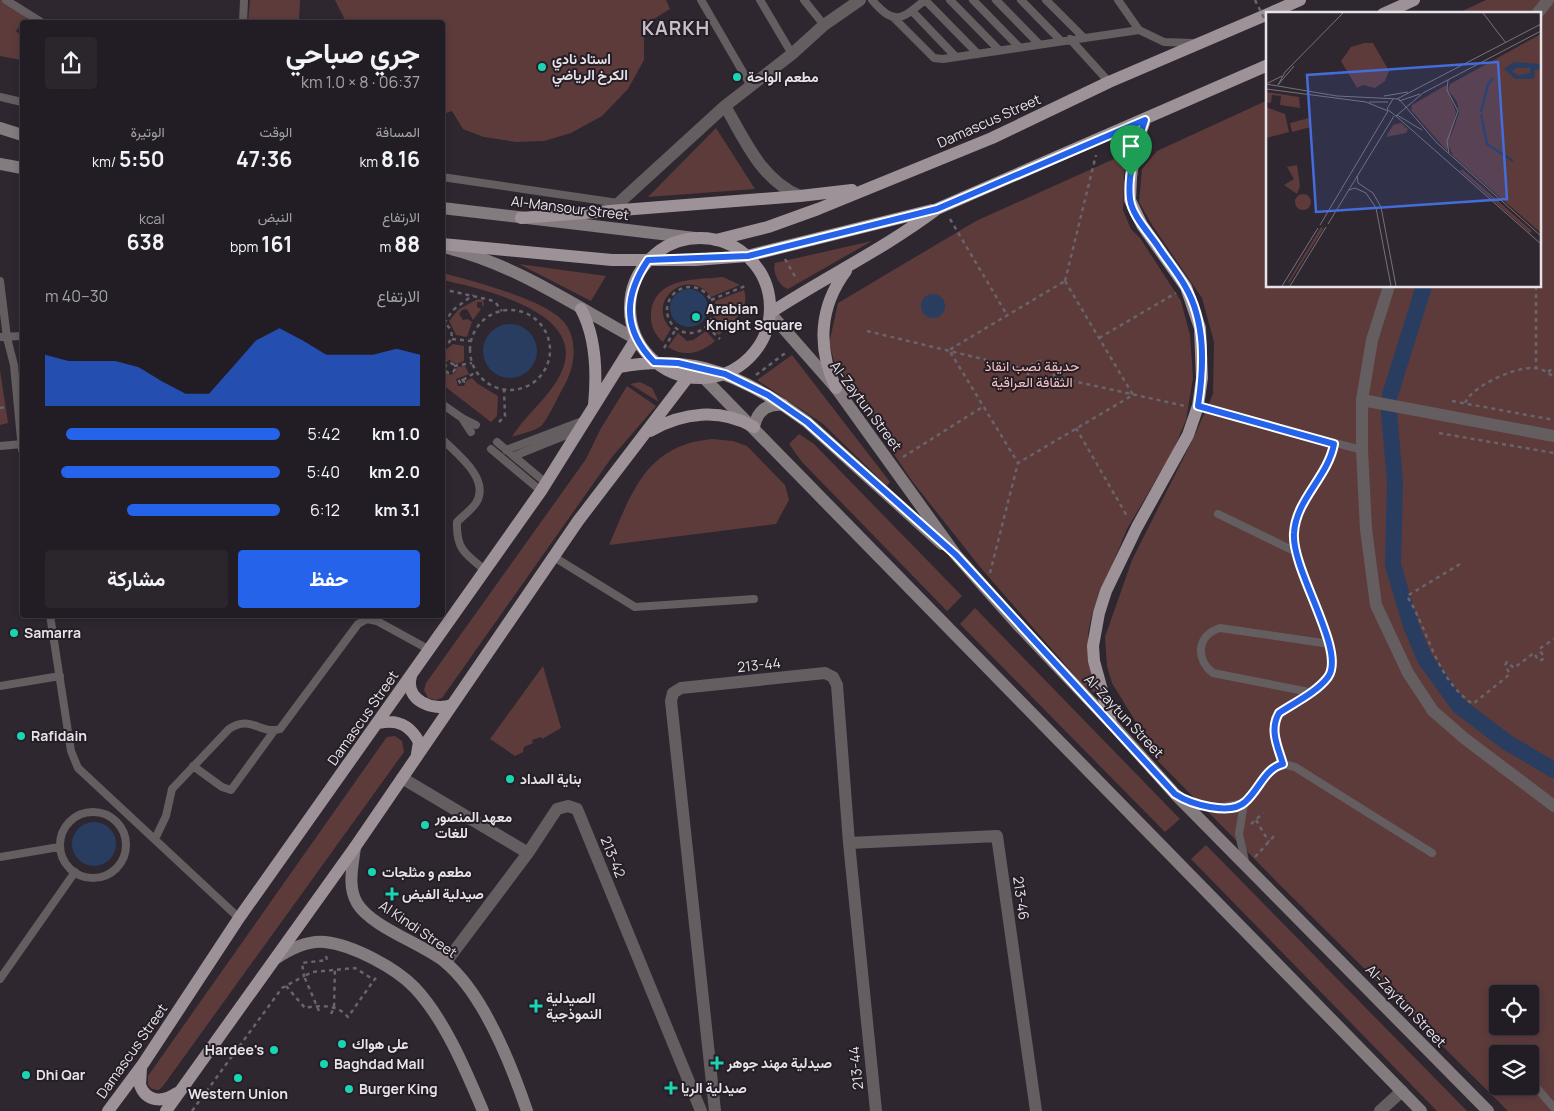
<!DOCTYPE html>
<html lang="ar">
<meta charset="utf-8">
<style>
:root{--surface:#221d24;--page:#2a262c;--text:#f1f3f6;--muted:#a2a2a6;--line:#3f3b41;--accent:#2563eb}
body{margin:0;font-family:Manrope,Vazirmatn,sans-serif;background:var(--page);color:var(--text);direction:rtl;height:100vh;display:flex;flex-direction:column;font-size:19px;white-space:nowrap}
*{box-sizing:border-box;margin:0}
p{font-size:16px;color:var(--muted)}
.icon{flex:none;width:28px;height:28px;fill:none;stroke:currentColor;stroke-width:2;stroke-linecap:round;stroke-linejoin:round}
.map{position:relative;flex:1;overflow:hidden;direction:ltr}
.details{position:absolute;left:20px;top:20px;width:425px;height:598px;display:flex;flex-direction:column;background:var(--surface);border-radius:5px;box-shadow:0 2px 8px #0003,0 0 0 1px var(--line);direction:rtl}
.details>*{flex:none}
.controls{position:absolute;left:1489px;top:985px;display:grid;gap:10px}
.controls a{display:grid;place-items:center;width:50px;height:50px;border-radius:5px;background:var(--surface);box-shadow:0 2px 8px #0003,0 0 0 1px var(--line);font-size:25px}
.pin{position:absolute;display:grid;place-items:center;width:42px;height:42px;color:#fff;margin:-51px -21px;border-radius:50% 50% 50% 0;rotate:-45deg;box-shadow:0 0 5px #0007}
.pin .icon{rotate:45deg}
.round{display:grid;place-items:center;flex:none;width:52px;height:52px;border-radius:5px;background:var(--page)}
.head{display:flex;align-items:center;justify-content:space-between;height:85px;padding:0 25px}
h1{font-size:28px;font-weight:700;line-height:38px}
.figures{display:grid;grid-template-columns:repeat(3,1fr);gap:8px;height:85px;padding:5px 25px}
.figures div{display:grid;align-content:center}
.figures b{font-size:21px;font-weight:700}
.figures small{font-size:14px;font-weight:400}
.figures p{font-size:14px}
.chart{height:140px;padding:10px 25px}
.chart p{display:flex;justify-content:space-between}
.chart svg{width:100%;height:90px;margin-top:5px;fill:var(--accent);opacity:.7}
.action{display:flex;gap:10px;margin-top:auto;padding:10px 25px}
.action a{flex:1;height:58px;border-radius:5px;background:var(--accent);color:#fff;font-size:20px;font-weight:700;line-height:58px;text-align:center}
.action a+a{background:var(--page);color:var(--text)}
ul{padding:0 25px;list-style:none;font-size:16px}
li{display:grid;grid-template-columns:80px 60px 1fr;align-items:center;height:38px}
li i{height:12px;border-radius:6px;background:var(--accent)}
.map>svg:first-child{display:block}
</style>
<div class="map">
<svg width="1554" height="1111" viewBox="0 0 1554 1111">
<rect width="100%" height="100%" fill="#2e2730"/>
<path fill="#5d3b3b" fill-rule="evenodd" d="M0 0H3L27 18 16 31 22 36 21 60 0 56Z
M250 0H300L299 22H248Z
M335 0H666L670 9 644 25V60L628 89 602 116 571 133 544 141 516 142 484 137 463 129 452 111 443 114 442 22H346Z
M1486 0H1554V1111H1508L1282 887 1144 747 1142 732 1112 683 1107 666 1105 637 1132 560 1193 439 1213 394 1214 342 1202 298 1152 225 1139 202 1142 169 1157 151 1268 100V286H1540V14H1456ZM1498 994H1530V1026H1498ZM1498 1054H1530V1086H1498Z
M716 128 755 189 648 197Z
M1125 154 1123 210 1131 229 1140 238 1181 301 1190 335 1193 378 1186 420 1173 451 1127 529 1092 614 1088 633V657L1096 688 1094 693 1083 685 980 567 912 481 836 367 829 344 838 303 976 221Z
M872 241 788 289C779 286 772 272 775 263Z
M519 264 606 276 591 301Z
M443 273C472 281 544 299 563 321 579 339 575 367 564 386 557 398 550 416 541 426 535 431 520 434 512 437 526 414 549 398 561 373 590 312 482 289 443 280Z
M723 277 740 285 711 297C689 265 644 301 671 329L663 342C655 335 650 325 651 314 654 277 695 280 723 277Z
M744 290C751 310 731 323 719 335L709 326 716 313 715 301Z
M478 299 483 300 484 305 482 307V302H477V307L481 309 473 320 467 309 462 310 459 314 463 320 468 319 472 322 467 337 456 335 449 321 459 309Z
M706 331 715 341C701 353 685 358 668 347L678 333 687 341 693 340Z
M453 344 464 346V361L457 364 449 360 443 365V352Z
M792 355 890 482 887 486 822 423 757 380Z
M465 366 469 374 456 379 458 386H464L466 381 472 378 478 384 498 396 497 416 491 422 443 385V369L450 375 455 373 457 367Z
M0 370 8 423 0 425Z
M640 382 652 388 659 402 630 384Z
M627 386 656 406 612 457 442 698 435 700 428 698 424 690 426 683 586 459 600 430Z
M799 434 814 444 962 596 947 611 802 462 789 444Z
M712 439 733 441 747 446 785 485 789 500 776 524 609 545C632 492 646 445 712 439Z
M975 608 1180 819 1165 832 960 624Z
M543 666 561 728 542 739 541 737 532 740 533 743 524 747 523 752 515 756 490 739Z
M395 736 402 741 404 752 163 1086 159 1090 152 1089 148 1085V1076L384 741 387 737Z
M1206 845 1467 1111H1437L1191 859Z"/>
<path fill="#293d61" d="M670 308a19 19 0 1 1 38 0a19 19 0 1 1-38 0Z
M921 306a12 12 0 1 1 24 0a12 12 0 1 1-24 0Z
M483 351a27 27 0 1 1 54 0a27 27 0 1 1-54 0Z
M72 844a22 22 0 1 1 44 0a22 22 0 1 1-44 0Z"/>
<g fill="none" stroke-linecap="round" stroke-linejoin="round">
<path stroke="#293d61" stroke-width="16" d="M1390 395 1424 286
M1389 412 1395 482 1393 565 1411 626 1425 659 1459 706 1508 743 1554 770"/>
<path stroke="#69636b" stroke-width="2.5" stroke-dasharray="4 4" stroke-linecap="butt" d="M950 219 1007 315
M785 259 797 280
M1065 281 1133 395 1018 463 949 350Z
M1065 281 1096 155
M1536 286V368
M667 310a23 23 0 1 1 46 0a23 23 0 1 1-46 0Z
M442 289 490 300 495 302 502 311
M711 300 745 286
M470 350a40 40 0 1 1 80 0a40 40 0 1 1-80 0Z
M444 323 453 310 473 295
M707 327 720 339
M867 331 1028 370
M1099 338 1176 293
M452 339 471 341
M442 348C454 342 455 330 444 323
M664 348 676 329
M1028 374a13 13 0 1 1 26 0a13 13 0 1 1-26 0Z
M445 368a5 5 0 1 1 10 0a5 5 0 1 1-10 0Z
M454 366 472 363
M1548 372 1554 367
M756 375 788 351
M1055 377 1185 406
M462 379 464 382 461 384 459 381Z
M463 380 476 372
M1452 401 1554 420
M1465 403C1472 386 1515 367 1533 368 1541 368 1547 372 1554 377
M0 408 6 407
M499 422 505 416 504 390
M1076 428 1127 516
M1439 433 1554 453
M903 457 984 406
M1460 564 1407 596C1429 631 1436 680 1473 704L1510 674 1505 665 1507 662 1514 668 1534 653 1538 660H1542L1544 657 1539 649 1554 639
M990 573 1018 463
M1256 820 1269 842
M1251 824 1263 813
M1255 857 1275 835
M286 986 305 1008C320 1005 337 1004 348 1017L374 980
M319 1011 304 976 313 972 355 968 374 980 376 978
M331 1014 334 1008 335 967
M192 1111 282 988 304 976 302 963 327 960 326 956"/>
<path stroke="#645e61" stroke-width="8" d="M6 0 41 22
M701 0 751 86
M760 0 792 54
M804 0 824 25
M872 0C894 26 901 20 925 0
M925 0 978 54
M950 0 999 50
M973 0 1019 47
M996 0 1039 44
M1021 0 1061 41
M1046 0 1083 37
M1118 0 1139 30
M912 11 956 57
M894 18 934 58 943 59 1139 30 1164 42 1192 43
M243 22 244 0
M1070 39 1109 82
M0 97 22 102
M442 177 618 203
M0 281 7 338 14 365 22 450
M0 337 22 336
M442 404 462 418 476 425
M1198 406 1362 450
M462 418 471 432
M442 439C457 454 491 479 476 503 471 510 463 516 457 522 456 549 465 554 485 570
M497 442 546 483
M0 446 22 444
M491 449 541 491
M506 450 585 420
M514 456 579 430
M1218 514 1294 551
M554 557 635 607 754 599
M50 615 71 751 78 768 239 918
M0 686 60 676
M1309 692 1213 673C1195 659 1197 635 1220 628L1330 644
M1283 764C1278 747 1269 730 1279 713 1294 703 1317 692 1328 677 1347 651 1291 570 1294 533 1296 499 1328 477 1334 444
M193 766 222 787 231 790 274 731
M1185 800 1218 808 1244 803
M60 845a33 33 0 1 1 66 0a33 33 0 1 1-66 0Z
M155 839 166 816 172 789 229 729C251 714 260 735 280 729L358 624 367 619 377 621 428 649
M0 857 59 847
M1245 861 1239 834 1244 803 1273 768 1283 764 1295 767 1432 853
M0 979 75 872
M1507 1052 1508 1054
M1530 1080 1554 1108"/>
<path stroke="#645e61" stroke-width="12" d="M1537 14 1548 0
M725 106C745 140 761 180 800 196
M609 212 725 106 792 54 824 25 860 0
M1389 286 1372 340 1362 400V450L1366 529 1376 605 1408 673 1433 711 1464 738 1554 806
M1362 400 1554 436
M402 778 528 853
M849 843 997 836 1036 1111
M446 962 528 853 557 809 568 806 577 809 701 1111
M715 1111 671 701 673 693 681 688 825 673 833 677 837 685 849 843 876 1111
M1380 1111 1402 1091"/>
<path stroke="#847b7f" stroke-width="12" d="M0 128 22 135
M0 164 22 168
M442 208 695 238
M447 248C515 264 575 306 636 339
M770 313 836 388 956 555 1018 625 1111 723 1175 794 1488 1111
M704 378 1421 1111
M754 427C757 411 767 403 783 405L807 422 942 544
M355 847C353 865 347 886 357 903 371 927 423 944 445 962 484 994 511 1064 527 1111
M275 959C290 949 307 940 325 942 353 945 396 968 415 988 445 1020 466 1071 483 1111"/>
<path stroke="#9d9297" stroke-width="12" d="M1268 14 1300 0
M1383 14 1414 0
M521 218 800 196 852 190
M630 308a70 70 0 1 1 140 0a70 70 0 1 1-140 0Z
M716 240 768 227 818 209 992 138 1109 82 1268 14
M442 244 612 260H695L747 256 932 210
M581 309C596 337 597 374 594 405
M770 313C825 277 884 249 937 209L1268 65
M619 367C684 355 729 370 783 405
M836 388C817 348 819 307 846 271
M650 431C683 412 720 408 754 427
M411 676C404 700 433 712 452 705
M379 723C398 719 410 725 419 742L417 754
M1111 723 1094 661 1093 646 1099 613 1106 591 1137 527 1188 435 1198 406 1202 378 1200 328 1186 287 1142 225 1130 200 1131 177 1135 149 1145 120
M141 1068 140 1085C146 1102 163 1103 177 1093
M108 1111 143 1064 239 918 541 491 636 339
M166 1111 355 847 578 521 688 377"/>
<path stroke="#69636b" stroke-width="2.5" stroke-dasharray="4 4" stroke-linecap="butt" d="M1255 0 1268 26"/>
</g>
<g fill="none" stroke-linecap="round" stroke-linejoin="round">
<g stroke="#fff" stroke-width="10">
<path id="route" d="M1145 120C1137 145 1127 172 1130 199 1132 215 1148 232 1157 245 1166 259 1177 272 1185 286 1206 322 1204 367 1198 406L1334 444C1328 477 1296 499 1294 533 1291 570 1347 651 1328 677 1317 692 1294 703 1279 713 1269 730 1278 747 1283 764 1265 768 1259 790 1245 802 1230 816 1190 804 1175 794L956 555 807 422 768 395 725 374 678 363 654 362C623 330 623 297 648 260L748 256 937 209Z"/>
</g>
<use href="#route" stroke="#2563eb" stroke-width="6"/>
</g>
<g fill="#19d5b2" stroke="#251e26" stroke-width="2">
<circle cx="542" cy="67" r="5"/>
<circle cx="737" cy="77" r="5"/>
<circle cx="696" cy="317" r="5"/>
<circle cx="14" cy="633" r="5"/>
<circle cx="21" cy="736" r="5"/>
<circle cx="510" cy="779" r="5"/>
<circle cx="425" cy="825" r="5"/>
<circle cx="372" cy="872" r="5"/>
<path d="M389.5 886.5h5v5h5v5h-5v5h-5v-5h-5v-5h5z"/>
<path d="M533.5 998.5h5v5h5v5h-5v5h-5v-5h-5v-5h5z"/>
<circle cx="342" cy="1044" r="5"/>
<circle cx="274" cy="1050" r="5"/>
<path d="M714.5 1055.5h5v5h5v5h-5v5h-5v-5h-5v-5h5z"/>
<circle cx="324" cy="1064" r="5"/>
<circle cx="26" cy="1075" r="5"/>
<circle cx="238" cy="1078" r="5"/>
<path d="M668.5 1080.5h5v5h5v5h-5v5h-5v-5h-5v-5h5z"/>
<circle cx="349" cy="1089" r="5"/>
</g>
<g text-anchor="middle" stroke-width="4" stroke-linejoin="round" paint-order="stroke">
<g font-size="14" font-weight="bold" fill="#e7e3e8" stroke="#251e26" text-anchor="start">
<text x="552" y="64">استاد نادي<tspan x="552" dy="16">الكرخ الرياضي</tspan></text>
<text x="747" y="82">مطعم الواحة</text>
<text x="706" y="314">Arabian<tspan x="706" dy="16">Knight Square</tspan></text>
<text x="24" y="638">Samarra</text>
<text x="31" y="741">Rafidain</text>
<text x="520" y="784">بناية المداد</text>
<text x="435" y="822">معهد المنصور<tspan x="435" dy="16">للغات</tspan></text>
<text x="382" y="877">مطعم و مثلجات</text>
<text x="402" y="899">صيدلية الفيض</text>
<text x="546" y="1003">الصيدلية<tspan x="546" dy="16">النموذجية</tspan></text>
<text x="352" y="1049">على هواك</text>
<text x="264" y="1055" text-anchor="end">Hardee's</text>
<text x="727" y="1068">صيدلية مهند جوهر</text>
<text x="334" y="1069">Baghdad Mall</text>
<text x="36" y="1080">Dhi Qar</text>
<text x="681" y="1093">صيدلية الريا</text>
<text x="359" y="1094">Burger King</text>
<text x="238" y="1099" text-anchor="middle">Western Union</text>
</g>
<g font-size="14" fill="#e7e3e8" stroke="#251e26">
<text transform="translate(989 121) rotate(-24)" y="5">Damascus Street</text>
<text transform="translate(570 208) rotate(7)" y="5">Al-Mansour Street</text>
<text transform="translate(866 406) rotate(53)" y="5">Al-Zaytun Street</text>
<text transform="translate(759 665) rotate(-6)" y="5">213-44</text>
<text transform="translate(1124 716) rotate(47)" y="5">Al-Zaytun Street</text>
<text transform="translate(363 718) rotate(-55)" y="5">Damascus Street</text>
<text transform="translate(613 857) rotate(68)" y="5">213-42</text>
<text transform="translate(1021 898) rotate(82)" y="5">213-46</text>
<text transform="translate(418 929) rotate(34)" y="5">Al Kindi Street</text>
<text transform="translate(1406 1006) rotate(46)" y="5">Al-Zaytun Street</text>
<text transform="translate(132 1051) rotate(-55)" y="5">Damascus Street</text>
<text transform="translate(856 1068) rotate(-96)" y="5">213-44</text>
</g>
<g font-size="14" fill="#f5c2c1" stroke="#251e26">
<text x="1032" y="371">حديقة نصب انقاذ<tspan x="1032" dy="16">الثقافة العراقية</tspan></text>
</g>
<g font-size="19" font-weight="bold" letter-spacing="1" fill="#c7bec9" stroke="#251e26">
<text x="676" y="35">KARKH</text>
</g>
</g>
<g transform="translate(1266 12)">
<rect width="275" height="275" fill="#2e2730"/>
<path d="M275 22V221L206 161 187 144 182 132 193 101 191 90 182 78 184 72ZM98 31H107L123 59 119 69 109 76 97 73 91 76 75 49 85 35ZM180 73 190 100 181 139 145 98 146 93ZM0 80 33 85 34 96 14 93 15 84 6 83 5 91 0 90ZM0 95 19 102 23 120 0 126ZM43 106 45 115 26 120 24 111ZM135 111 142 117 140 121 120 125 127 113ZM31 153 34 174 31 182 18 173 28 167 21 155ZM196 157 266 219 264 221 194 159ZM29 190a8 8 0 1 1 16 0a8 8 0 1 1-16 0ZM55 215 57 217 23 271 22 270Z" fill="#5d3b3b"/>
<path d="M248 50 275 52V57L269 58 268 67H249L238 57ZM249 56H264V61L252 63 246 60Z" fill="#293d61" fill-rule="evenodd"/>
<path fill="none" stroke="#293d61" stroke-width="2.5" d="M215 100 222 72 227 66M215 102 221 132 247 149"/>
<path fill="none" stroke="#78727a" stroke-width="1" d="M217 1 240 31M182 68 181 78 192 99 181 129 183 141M2 71 16 64M0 72 71 84 133 87 171 131 275 224M12 73 19 60 77 1M12 73 28 54M0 77 100 90 122 99M118 84 142 80M127 87 121 97 130 104 157 81 275 19M131 87 275 12M133 89 154 82M103 90H122M131 103 156 118M130 104 275 232M91 164 92 171 107 181 115 195 130 274M83 178 89 176 100 181 110 196 125 274M62 212 128 104M54 213 122 99M16 274 52 216M24 274 60 215"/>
<path fill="#456cdb" fill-opacity="0.15" stroke="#456cdb" stroke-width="2.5" d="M232 50 241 187 50 200 41 63Z"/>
<rect width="275" height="275" fill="none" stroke="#e7e3e8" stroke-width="2.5"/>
</g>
</svg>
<div class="controls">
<a><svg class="icon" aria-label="locate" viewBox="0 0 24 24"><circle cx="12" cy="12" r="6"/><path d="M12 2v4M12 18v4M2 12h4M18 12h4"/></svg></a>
<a><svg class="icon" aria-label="layers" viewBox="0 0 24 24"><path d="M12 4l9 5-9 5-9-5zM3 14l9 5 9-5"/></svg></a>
</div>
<div class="pin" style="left:1131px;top:176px;background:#1e9e55"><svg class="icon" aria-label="arrive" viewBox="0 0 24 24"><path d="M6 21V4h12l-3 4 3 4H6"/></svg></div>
<section class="details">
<div class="head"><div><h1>جري صباحي</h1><p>06:37 · 8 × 1.0 km</p></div><a class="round"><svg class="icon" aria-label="share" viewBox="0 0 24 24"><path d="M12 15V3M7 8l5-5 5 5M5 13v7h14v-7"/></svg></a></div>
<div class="figures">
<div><p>المسافة</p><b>8.16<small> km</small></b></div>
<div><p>الوقت</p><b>47:36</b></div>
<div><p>الوتيرة</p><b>5:50<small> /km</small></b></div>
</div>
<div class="figures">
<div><p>الارتفاع</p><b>88<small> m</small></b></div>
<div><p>النبض</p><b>161<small> bpm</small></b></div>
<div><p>kcal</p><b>638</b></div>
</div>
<div class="chart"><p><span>الارتفاع</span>30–40 m</p>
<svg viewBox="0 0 160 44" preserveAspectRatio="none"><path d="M0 44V19L10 22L20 22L30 22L40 25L50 32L60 38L70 38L80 25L90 12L100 6L110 12L120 19L130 19L140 19L150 16L160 19V44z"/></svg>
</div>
<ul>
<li><b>1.0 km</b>5:42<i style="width:91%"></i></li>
<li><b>2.0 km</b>5:40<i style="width:93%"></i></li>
<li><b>3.1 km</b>6:12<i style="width:65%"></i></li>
</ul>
<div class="action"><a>حفظ</a><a>مشاركة</a></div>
</section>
</div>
